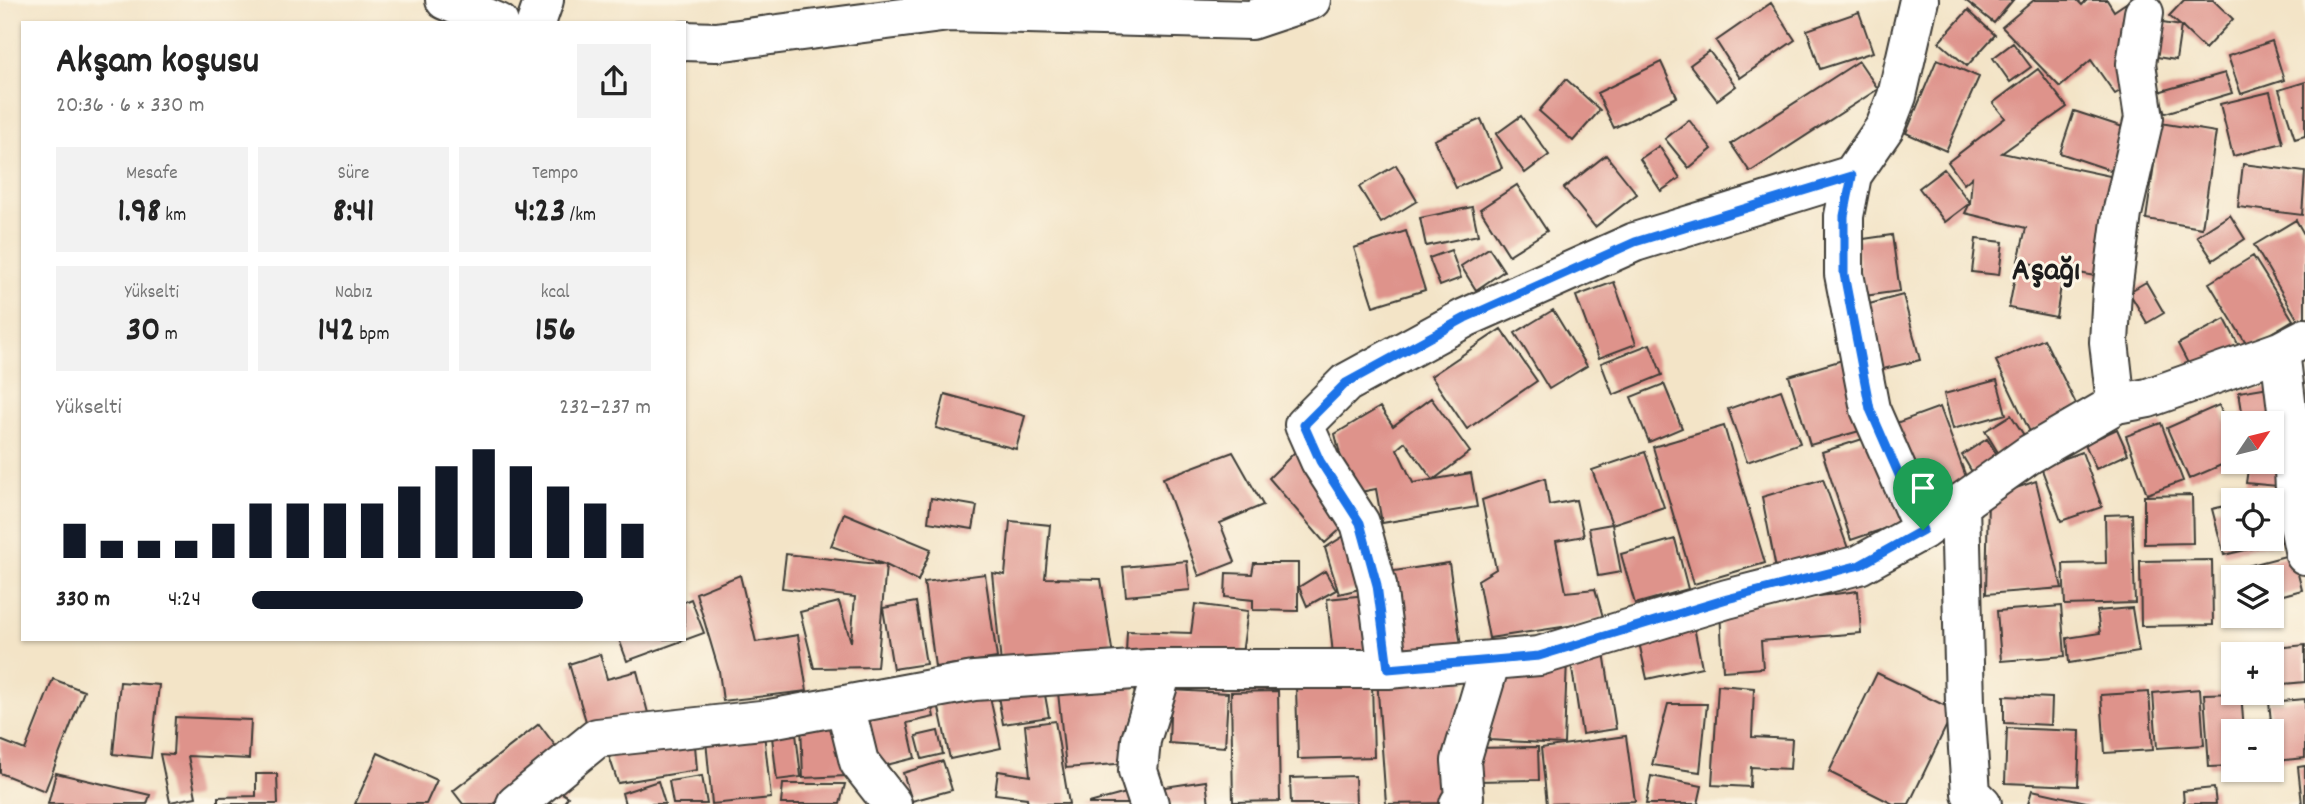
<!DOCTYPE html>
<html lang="tr">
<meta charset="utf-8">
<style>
:root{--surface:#fff;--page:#f2f2f2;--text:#222;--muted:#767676;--accent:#111827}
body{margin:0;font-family:Dekko,sans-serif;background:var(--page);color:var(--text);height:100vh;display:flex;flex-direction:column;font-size:26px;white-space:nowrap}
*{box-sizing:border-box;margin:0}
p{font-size:23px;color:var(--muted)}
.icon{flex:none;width:38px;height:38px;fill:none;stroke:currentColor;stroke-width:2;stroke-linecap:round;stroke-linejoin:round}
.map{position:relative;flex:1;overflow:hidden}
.sheet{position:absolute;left:21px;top:21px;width:665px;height:620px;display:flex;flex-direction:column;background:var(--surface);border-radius:0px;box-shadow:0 2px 5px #0004}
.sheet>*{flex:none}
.needle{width:46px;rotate:55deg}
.tools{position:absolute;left:2221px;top:411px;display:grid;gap:14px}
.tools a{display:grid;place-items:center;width:63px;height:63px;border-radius:0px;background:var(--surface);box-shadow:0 2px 5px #0004;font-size:35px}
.pin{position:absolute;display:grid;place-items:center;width:60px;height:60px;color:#fff;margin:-72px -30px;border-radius:50% 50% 50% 0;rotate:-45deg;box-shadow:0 0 7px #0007}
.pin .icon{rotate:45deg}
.round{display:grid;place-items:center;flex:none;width:74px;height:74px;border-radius:0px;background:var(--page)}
.overview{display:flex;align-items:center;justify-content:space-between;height:119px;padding:0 35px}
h1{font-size:38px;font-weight:700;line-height:52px}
.stats{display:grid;grid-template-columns:repeat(3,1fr);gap:10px;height:119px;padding:7px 35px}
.stats div{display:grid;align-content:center;border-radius:0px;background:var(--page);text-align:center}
.stats b{font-size:35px;font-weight:700}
.stats small{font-size:19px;font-weight:400}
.stats p{font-size:19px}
.chart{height:196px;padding:14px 35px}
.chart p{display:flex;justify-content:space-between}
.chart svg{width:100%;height:126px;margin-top:7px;stroke:var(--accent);stroke-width:6}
ul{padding:0 35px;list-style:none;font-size:23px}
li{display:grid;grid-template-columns:112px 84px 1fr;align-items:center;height:52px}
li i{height:18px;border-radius:9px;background:var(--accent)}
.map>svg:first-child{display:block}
</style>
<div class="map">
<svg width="2305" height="804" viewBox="0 0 2305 804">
<rect width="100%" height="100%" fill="#fcf5e5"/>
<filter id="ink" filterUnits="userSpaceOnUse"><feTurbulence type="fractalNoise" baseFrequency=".0143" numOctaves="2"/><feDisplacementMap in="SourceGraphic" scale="14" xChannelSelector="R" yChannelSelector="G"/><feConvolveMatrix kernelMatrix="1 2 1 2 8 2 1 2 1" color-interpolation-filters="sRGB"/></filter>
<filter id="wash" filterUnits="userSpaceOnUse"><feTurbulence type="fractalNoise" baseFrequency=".00686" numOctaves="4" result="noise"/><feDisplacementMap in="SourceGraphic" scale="28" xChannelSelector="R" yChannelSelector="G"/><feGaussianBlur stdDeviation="1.57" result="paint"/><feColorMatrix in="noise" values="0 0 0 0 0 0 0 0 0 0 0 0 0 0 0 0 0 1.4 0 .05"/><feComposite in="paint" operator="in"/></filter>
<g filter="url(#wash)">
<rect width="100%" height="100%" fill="#f3e4c7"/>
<g id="blocks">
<path fill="#de938b" d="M1965 0H2013L1994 23Z
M2034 0H2077L2082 5 2087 0H2107L2114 11 2126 3 2132 84 2115 94 2091 60 2060 87 2002 27Z
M2184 0H2213L2233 19 2205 49 2181 26 2176 60 2144 55 2150 21 2181 26 2169 16Z
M1771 3 1795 40 1740 78 1716 41Z
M1968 10 1995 35 1967 66 1939 42Z
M1859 12 1873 52 1820 69 1807 30Z
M2272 41 2284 80 2241 94 2228 56Z
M2013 43 2031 67 2010 82 1993 58Z
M1709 51 1736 86 1717 100 1690 65Z
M1937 59 1979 77 1946 151 1906 133Z
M1859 61 1878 89 1750 172 1731 144Z
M1661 62 1677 97 1614 128 1597 93Z
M2038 69 2067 107 2002 153 2124 179 2100 277 2018 261 2026 228 1965 213 1970 203 1972 177 1964 184 1948 162 2005 118 1993 103Z
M2225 73 2232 93 2165 113 2158 92Z
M1566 79 1600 110 1573 141 1539 111Z
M2305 82V136L2295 139 2279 90Z
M2270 92 2283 143 2233 156 2220 104Z
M2074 111 2129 129 2116 172 2060 153Z
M1521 116 1549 155 1525 173 1496 134Z
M1481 119 1502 168 1456 188 1434 140Z
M1689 120 1712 149 1689 168 1665 139Z
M2160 123 2216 132 2202 228 2146 219Z
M1659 146 1680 178 1661 191 1640 159Z
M1606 155 1637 194 1595 227 1564 188Z
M2243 164 2305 172 2302 215 2238 207Z
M1396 165 1417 201 1381 223 1359 187Z
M1944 169 1970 203 1945 222 1919 188Z
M1517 185 1547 231 1509 255 1480 209Z
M1472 207 1478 235 1426 246 1420 218Z
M2230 215 2245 239 2213 260 2197 236Z
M2296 220 2305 236V319L2299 322 2254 245Z
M1406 231 1425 290 1373 306 1354 248Z
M1892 235 1900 291 1864 296 1856 240Z
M1976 239 2003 242 1999 275 1972 272Z
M1489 248 1504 271 1476 290 1461 266Z
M1451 250 1461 278 1440 286 1429 258Z
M2253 256 2293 320 2248 347 2209 283Z
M2017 266 2063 274 2056 317 2009 308Z
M1614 282 1636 344 1599 358 1576 296Z
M2146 282 2164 313 2147 323 2129 292Z
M1903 295 1920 360 1875 371 1858 307Z
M1553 310 1587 366 1549 389 1515 333Z
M2225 319 2240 348 2193 373 2178 344Z
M1501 329 1537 381 1467 429 1431 376Z
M2044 339 2078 408 2030 432 1996 361Z
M1650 344 1662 375 1613 395 1601 363Z
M1849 358 1870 428 1810 445 1789 376Z
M1997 380 2006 414 1953 429 1944 394Z
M1664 384 1682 428 1649 442 1631 397Z
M2275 386 2272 424H2244L2239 392Z
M1781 390 1800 443 1747 462 1728 409Z
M945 394 1025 416 1016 449 936 428Z
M1431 398 1470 452 1433 480 1405 442 1397 449 1413 483 1471 473 1477 507 1382 523 1376 489 1350 494 1335 434 1380 407 1393 426Z
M2219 405 2233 437V460L2189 479 2167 428Z
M1940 407 1969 485 1924 500 1896 423Z
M2011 415 2029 443 2002 459 1985 431Z
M2161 423 2183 481 2147 494 2126 436Z
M1724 426 1765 563 1694 584 1653 447Z
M2117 429 2128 454 2096 469 2085 444Z
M1875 435 1904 522 1851 540 1822 452Z
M1987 439 2001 461 1975 477 1962 455Z
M2272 443 2282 444 2277 486 2246 483 2249 462H2272Z
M1296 451 1352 519 1325 543 1269 478Z
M1233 452 1263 505 1220 523 1235 562 1199 576 1163 478Z
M1645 452 1664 507 1612 524 1592 470Z
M2082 452 2102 507 2061 521 2041 467Z
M1545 478 1549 505 1576 500 1584 536 1556 541 1566 592 1595 589 1603 617 1575 625 1489 638 1478 580 1496 569 1482 500Z
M1823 479 1850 554 1776 569 1762 497Z
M2036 481 2062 588 1986 594 1988 498Z
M2277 493 2288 540 2224 555 2212 509 2233 504V539H2272V500L2251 499Z
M2192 495 2193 543 2144 544V496Z
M931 498 977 506 973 529 928 522Z
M844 513 931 549 918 581 886 565 877 667 814 668 800 612 839 602 851 642 855 597 782 588 786 554 886 565 831 546Z
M2132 514 2135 603 2065 605 2063 564 2106 563 2105 515Z
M1010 521 1050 525 1045 578 1101 579 1113 656 1001 664 992 573 1005 575Z
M1612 524 1621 572 1598 576 1589 528Z
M1355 529 1368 587 1339 594 1325 548Z
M1675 539 1688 589 1635 604 1621 554Z
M2293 554 2302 590 2272 598V578H2242L2240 568Z
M2212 560 2213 625 2141 626 2140 561Z
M1187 561 1190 590 1126 596 1123 567Z
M1254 563H1298V611L1253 610V600L1225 597 1226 573 1252 574Z
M1449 563 1461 646 1400 655 1387 572Z
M1325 571 1336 590 1307 606 1299 587Z
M985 574 997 658 935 667 924 582Z
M740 575 756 642 798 635 807 691 723 701 719 671 696 593Z
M1858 591 1861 633 1761 641 1763 668 1723 671 1720 609Z
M1367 595 1373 650 1333 654 1327 599Z
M691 599 704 633 627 661 619 639H684V602Z
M916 602 926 664 893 669 883 608Z
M1195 604 1248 611 1241 661 1126 654 1127 631 1191 633Z
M2061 606 2065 656 2001 661 1997 611Z
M2132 608 2139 652 2069 663 2067 638 2100 633 2097 611Z
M1693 622 1702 667 1647 679 1637 633Z
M2305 645V682L2272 685V654H2265V649Z
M1604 652 1616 729 1582 734 1570 656Z
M600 654 607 679 637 671 648 713 588 728 569 664Z
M1567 658 1564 744 1489 740 1499 671Z
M1465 670 1450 803 1386 804 1377 678Z
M1877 673 1954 710 1909 804H1893L1829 772Z
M53 679 84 691 45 791 0 773V740L25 750Z
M1132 679 1137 705 1128 763 1066 768 1057 683Z
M120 682 159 685 151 758 113 754Z
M1372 683 1374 757 1298 759 1296 685Z
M1043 684 1049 717 1003 724 997 691Z
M1718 685 1754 688 1752 737 1792 739 1790 769 1751 767 1750 787 1712 785Z
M988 688 1001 748 950 759 937 699Z
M2200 689 2204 745 2157 748 2153 693Z
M1171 690 1228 693 1225 747 1169 743Z
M1278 691 1280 801 1233 802 1231 692Z
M2149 692 2153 750 2105 753 2101 695Z
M2241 693 2244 732H2233V766L2209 767 2204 694Z
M929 694 934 717 907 723 915 758 874 768 860 710Z
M2004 696 2052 698 2051 725 2004 723Z
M2305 699V758L2275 761 2269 702Z
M1668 704H1707L1700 772 1652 765Z
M175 717 251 720 249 759 188 756 196 797 170 802 160 754 173 755Z
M844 721 846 776 803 778 801 722Z
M1055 721 1069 804H1028L1027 798 995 794 998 771 1030 776 1025 725Z
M539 724 560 752 493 804H463L453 791Z
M763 724 771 798 712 804 705 730Z
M795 725 801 777 777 780 771 728Z
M2007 728 2080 731 2078 786 2005 783Z
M938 731 943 754 922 759 916 736Z
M694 733 697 770 618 783 605 744Z
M1626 736 1635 801 1547 804 1541 748Z
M1538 747 1539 780 1476 781V748Z
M378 753 437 780 426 804H355Z
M943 761 952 790 912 801 903 773Z
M2305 766V804H2302L2298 767Z
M56 773 150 795 147 804H48Z
M256 774H277L278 804H218V797L256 796Z
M702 776 707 804H673L669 781Z
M1355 776 1356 804H1291L1290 778Z
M1651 776 1702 786 1698 804H1646Z
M658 781 665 804H625L622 793Z
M1206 781 1209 804H1160L1158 788Z
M783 784H845L840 804H781Z
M549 785 568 797 563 804H535Z
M2214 788 2216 804H2184L2183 791Z
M2032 790 2091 803V804H2028Z
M1130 792 1133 804H1089V803Z"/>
</g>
</g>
<g filter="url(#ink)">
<use href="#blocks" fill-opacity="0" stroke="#3c3a36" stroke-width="2"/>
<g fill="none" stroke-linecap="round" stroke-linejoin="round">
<g stroke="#3c3a36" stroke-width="42">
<path id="minor" d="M445 0 499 23
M1919 0 1897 96 1885 127 1852 175 1844 216V274L1870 409 1923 530
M536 23 544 0
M684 41 716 42 949 12 1251 20 1311 0
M2280 351 2294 469 2296 510 2305 555
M2116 404 2109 342 2112 291 2122 214 2144 118 2136 64 2144 13
M1960 503 1965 704 1971 793 1982 804
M1388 669 1377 585 1360 523 1320 461 1304 425 1346 383 1465 318 1635 242 1852 175
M845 705 859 762 892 804
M516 804 597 738 770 719 974 681 1148 669H1388L1539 656 1727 599 1859 565 1923 530 2030 454 2116 404 2148 398 2280 351 2305 338
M1149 804 1138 771 1141 740 1163 669
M1459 804 1464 797 1461 761 1491 660"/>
</g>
<use href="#minor" stroke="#fff" stroke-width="38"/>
</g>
</g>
<g fill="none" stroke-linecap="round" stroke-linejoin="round" filter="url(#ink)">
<g stroke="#fff" stroke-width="14">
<path id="route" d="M1852 176 1844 216V274L1870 409 1923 530 1860 565 1727 599 1539 656 1388 669 1377 585 1360 523 1320 461 1304 425 1346 383 1465 318 1635 242Z"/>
</g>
<use href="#route" stroke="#1a73e8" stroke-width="9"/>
</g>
<g text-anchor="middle" stroke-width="6" stroke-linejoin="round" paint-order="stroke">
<g font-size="33" font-weight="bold" fill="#1c1c1c" stroke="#fcf5e5">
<text x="2046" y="279">Aşağı</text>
</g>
</g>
</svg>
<div class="tools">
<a><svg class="needle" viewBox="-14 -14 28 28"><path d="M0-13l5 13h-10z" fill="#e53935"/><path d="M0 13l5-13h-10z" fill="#767676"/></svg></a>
<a><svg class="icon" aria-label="locate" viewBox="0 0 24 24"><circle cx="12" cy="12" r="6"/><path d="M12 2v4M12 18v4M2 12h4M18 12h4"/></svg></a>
<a><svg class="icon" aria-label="layers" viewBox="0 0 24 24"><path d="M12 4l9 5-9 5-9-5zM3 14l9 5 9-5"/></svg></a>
<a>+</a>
<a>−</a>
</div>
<div class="pin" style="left:1923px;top:530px;background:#1e9e55"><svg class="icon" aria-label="arrive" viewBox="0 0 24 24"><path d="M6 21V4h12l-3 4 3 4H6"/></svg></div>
<section class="sheet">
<div class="overview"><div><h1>Akşam koşusu</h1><p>20:36 · 6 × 330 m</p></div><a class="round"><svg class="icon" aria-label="share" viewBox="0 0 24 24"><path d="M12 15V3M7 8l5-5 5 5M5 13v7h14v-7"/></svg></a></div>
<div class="stats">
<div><p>Mesafe</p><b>1.98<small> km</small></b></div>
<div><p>Süre</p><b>8:41</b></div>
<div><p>Tempo</p><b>4:23<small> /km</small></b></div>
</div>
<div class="stats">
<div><p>Yükselti</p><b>30<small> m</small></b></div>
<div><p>Nabız</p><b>142<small> bpm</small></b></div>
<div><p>kcal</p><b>156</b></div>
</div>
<div class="chart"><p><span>Yükselti</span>232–237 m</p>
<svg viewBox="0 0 160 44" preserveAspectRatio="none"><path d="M5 44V32M15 44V38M25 44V38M35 44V38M45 44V32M55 44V25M65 44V25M75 44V25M85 44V25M95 44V19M105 44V12M115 44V6M125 44V12M135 44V19M145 44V25M155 44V32"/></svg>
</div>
<ul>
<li><b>330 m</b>4:24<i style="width:83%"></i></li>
</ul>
</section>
</div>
